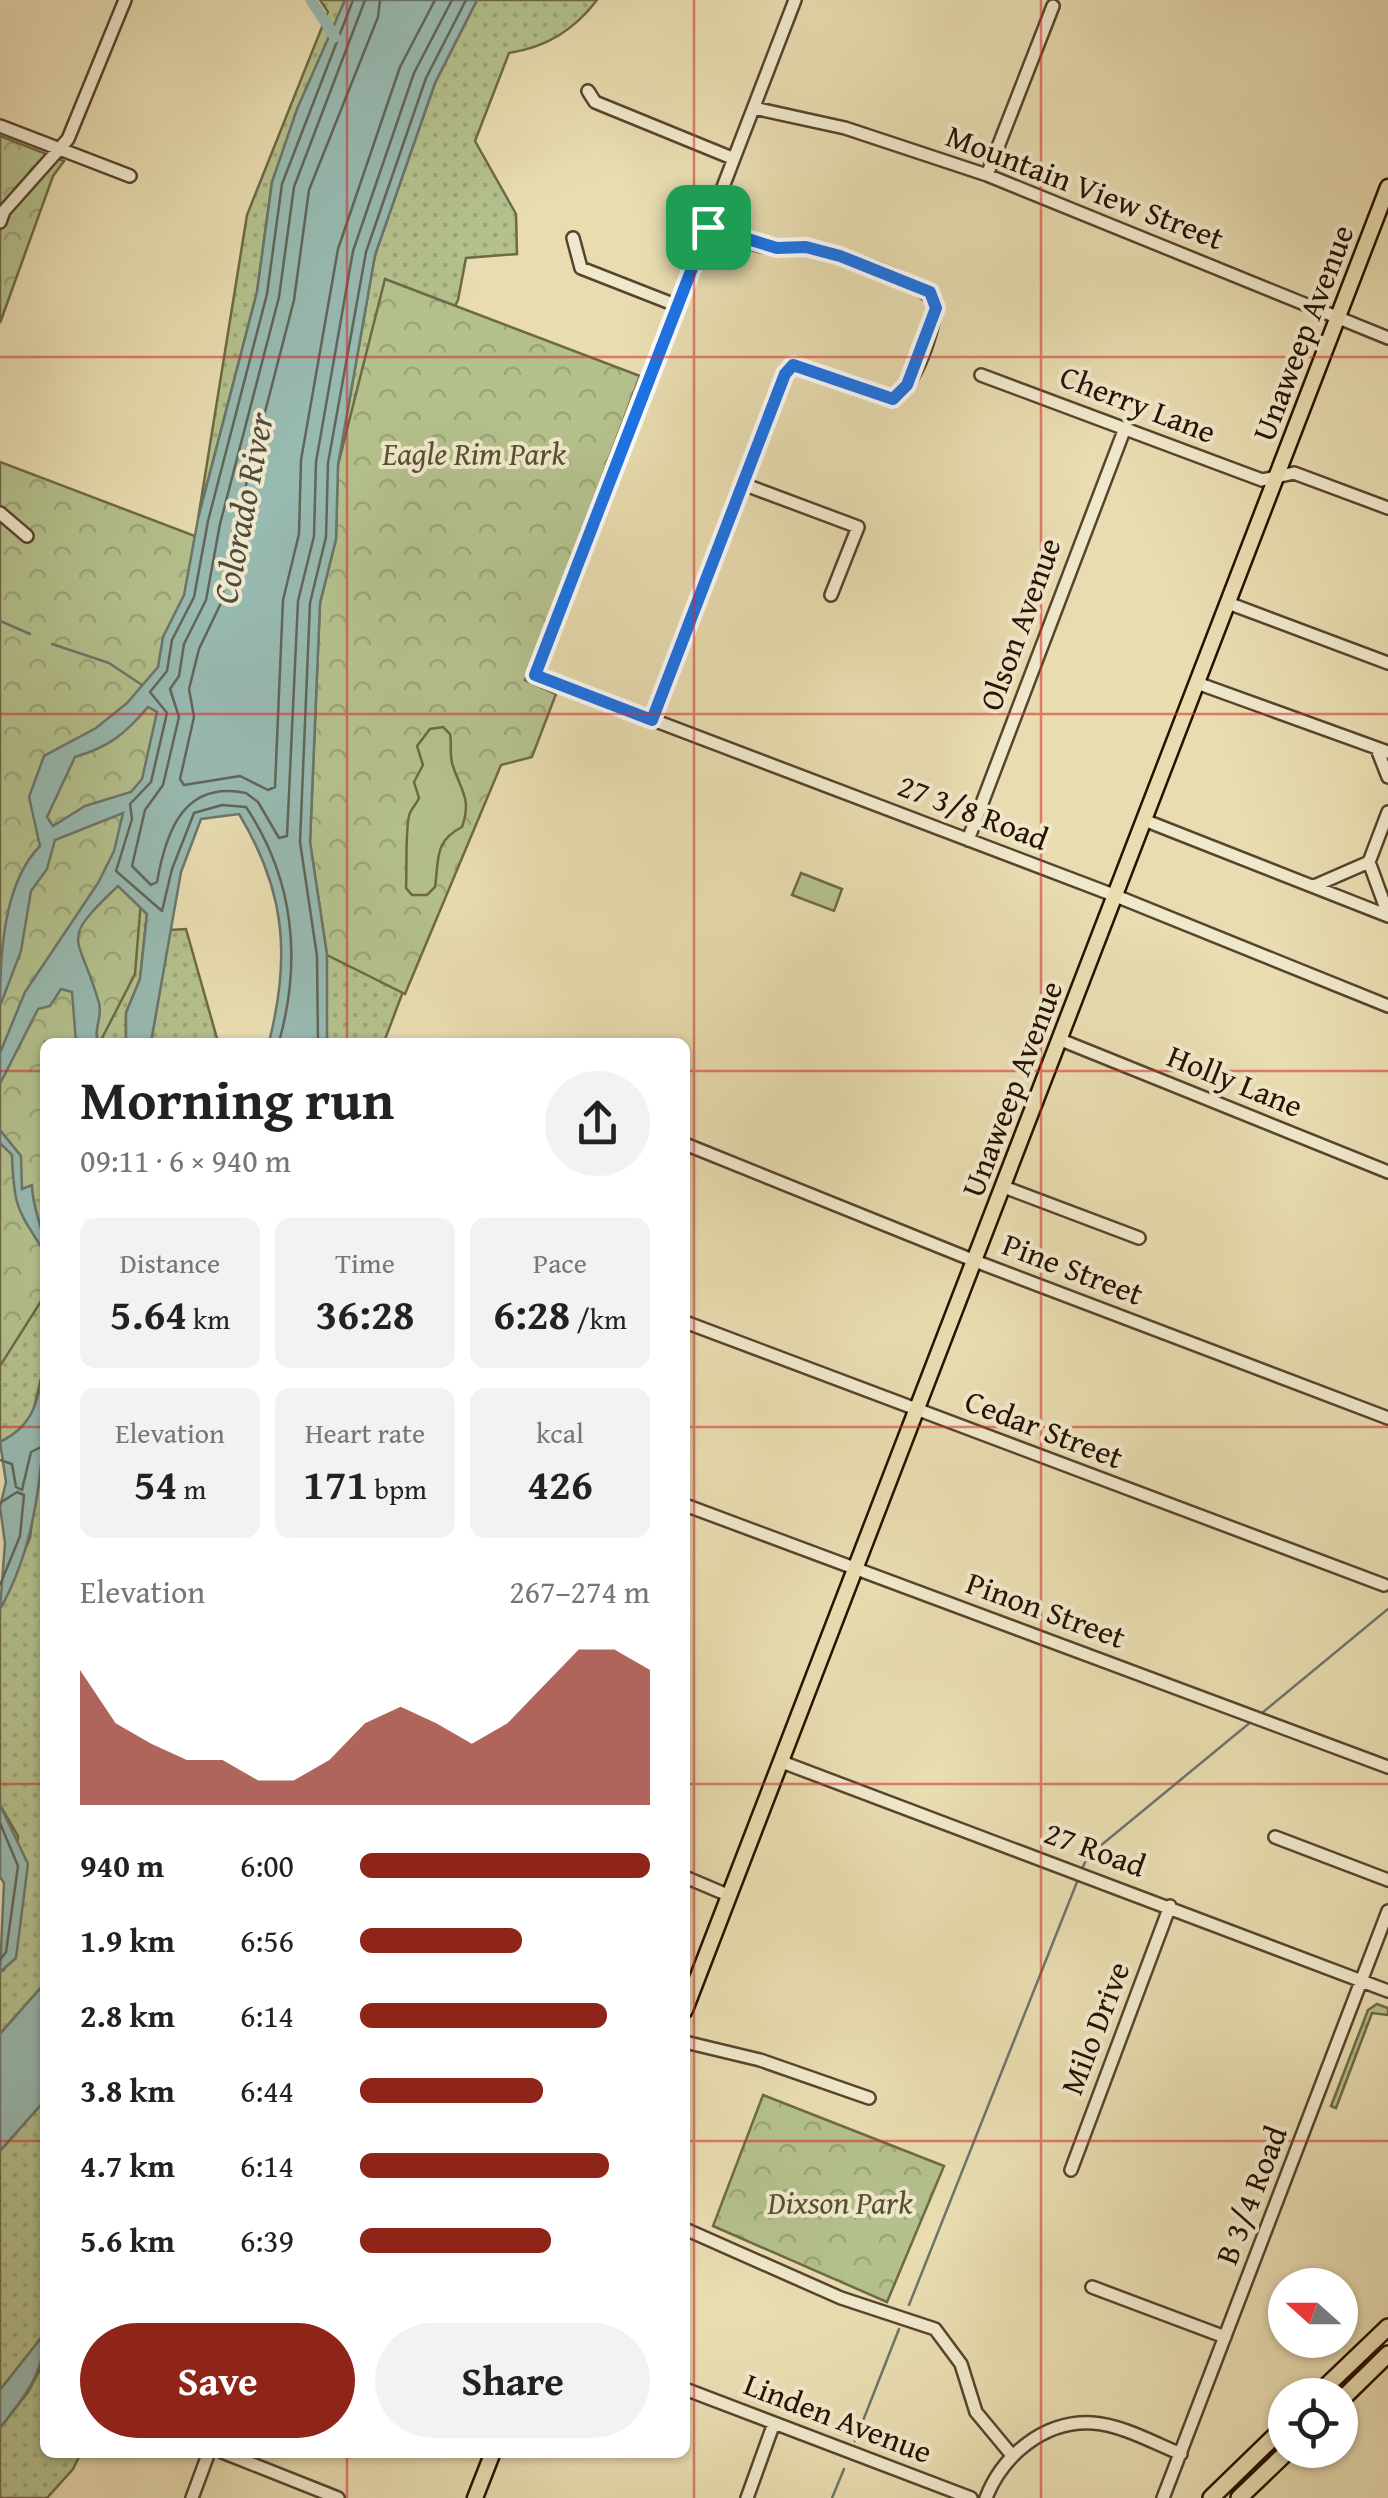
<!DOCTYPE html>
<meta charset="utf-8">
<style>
:root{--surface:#fff;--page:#f2f2f2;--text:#222;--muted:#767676;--accent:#8f2418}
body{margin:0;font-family:"Gentium Book Plus",serif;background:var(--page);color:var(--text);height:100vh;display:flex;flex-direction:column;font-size:38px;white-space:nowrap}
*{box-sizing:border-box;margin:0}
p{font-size:32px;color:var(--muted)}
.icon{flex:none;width:55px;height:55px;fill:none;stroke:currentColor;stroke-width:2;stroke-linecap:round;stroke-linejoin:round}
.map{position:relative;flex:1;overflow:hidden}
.details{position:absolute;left:40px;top:1038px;width:650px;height:1420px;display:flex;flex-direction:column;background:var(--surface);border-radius:15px;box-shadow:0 2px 8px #0004}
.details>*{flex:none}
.needle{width:65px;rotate:291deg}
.fabs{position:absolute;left:1268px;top:2268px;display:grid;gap:20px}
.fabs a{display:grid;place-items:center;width:90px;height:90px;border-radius:50%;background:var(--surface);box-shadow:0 2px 8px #0004;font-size:50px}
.pin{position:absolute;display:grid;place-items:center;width:85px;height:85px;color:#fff;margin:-42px;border-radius:20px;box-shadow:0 5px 15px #0006}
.round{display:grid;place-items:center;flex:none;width:105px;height:105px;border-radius:52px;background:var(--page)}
.headline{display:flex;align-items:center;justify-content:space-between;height:170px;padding:0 40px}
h1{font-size:55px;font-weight:700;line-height:75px}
.figures{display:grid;grid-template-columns:repeat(3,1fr);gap:15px;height:170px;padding:10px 40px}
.figures div{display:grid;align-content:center;border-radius:15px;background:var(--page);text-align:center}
.figures b{font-size:42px;font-weight:700}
.figures small{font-size:28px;font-weight:400}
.figures p{font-size:28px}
.chart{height:280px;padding:20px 40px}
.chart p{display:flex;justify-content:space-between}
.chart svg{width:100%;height:180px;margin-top:10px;fill:var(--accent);opacity:.7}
.primary-button{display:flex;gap:20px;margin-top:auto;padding:20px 40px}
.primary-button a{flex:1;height:115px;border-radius:60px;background:var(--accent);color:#fff;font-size:40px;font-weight:700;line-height:115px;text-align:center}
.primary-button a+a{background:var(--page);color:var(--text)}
ul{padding:0 40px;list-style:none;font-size:32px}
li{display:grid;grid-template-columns:160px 120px 1fr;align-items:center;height:75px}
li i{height:25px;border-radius:12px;background:var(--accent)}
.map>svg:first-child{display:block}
</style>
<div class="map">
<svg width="1388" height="2498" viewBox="0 0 1388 2498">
<defs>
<pattern id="grass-dots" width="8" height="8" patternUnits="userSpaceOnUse" patternTransform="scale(2.5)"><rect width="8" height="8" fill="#b4c18d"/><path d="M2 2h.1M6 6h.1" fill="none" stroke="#9ba578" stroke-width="1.8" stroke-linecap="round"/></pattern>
<pattern id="forest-crowns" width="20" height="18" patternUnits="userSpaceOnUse" patternTransform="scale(2.5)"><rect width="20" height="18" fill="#b4c18d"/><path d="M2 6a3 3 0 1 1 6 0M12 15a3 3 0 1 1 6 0" fill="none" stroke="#9ba578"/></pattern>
</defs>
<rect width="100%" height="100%" fill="#e8dcb0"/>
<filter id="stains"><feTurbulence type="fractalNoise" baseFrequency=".002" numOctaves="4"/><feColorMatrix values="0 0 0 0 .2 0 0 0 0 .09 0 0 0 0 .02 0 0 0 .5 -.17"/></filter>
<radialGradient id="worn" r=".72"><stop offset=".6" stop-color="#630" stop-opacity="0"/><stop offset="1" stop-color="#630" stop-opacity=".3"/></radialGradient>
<path fill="url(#grass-dots)" stroke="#6e6947" stroke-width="2.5" d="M320 0H345L272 182 257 292 198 519 247 215 328 12Z
M477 0H597C574 30 547 47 509 53L475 141 516 214 517 254 466 258 458 300 432 350 418 952 384 1042H327L320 603 336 539 338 465 375 255 435 83Z
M118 885 147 914 140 979 126 1013V1042H98Z
M186 929 218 1042H151L170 930Z
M0 1143 45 1253 43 1370 33 1412 21 1431 0 1442Z
M45 1422V1983L0 2034V1972L4 1970 18 1836 0 1805V1609L30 1538Z
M1377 2004 1388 2008V2015L1372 2013 1336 2108 1331 2106 1368 2010Z
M45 2100V2333L0 2390V2151Z
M45 2360V2452L81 2453 73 2469 47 2498H0V2428L28 2392Z"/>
<path fill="url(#forest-crowns)" stroke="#6e6947" stroke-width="2.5" d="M0 136 64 161 53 176 0 323Z
M385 279 640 376 525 680 556 694 532 757 501 765 405 994 327 955 310 843 320 603 336 539 338 465Z
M0 462 195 536 145 851 135 974 100 1042H45V1295L0 1366Z
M763 2095 944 2166 887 2302 713 2226Z"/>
<path fill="#b4c18d" stroke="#6e6947" stroke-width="2.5" d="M443 727 450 734C452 744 449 756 453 766 461 791 472 799 462 827 434 841 439 859 435 887L427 895H412L406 888C407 873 405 822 410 813 412 808 417 803 419 798L414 782 423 765 417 746 430 729Z
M801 873 842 889 834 911 792 895Z"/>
<path fill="#98bab1" stroke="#6b766b" stroke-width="2.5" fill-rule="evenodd" d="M345 0H477L435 83 375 255 338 465 336 539 320 603 310 842 327 955V1042H269C291 956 285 890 239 814L201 819 181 872 151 1042H126V1013L140 979 147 914 118 886C57 944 79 932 99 1003 103 1017 93 1029 98 1042H76L72 992 61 989 50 1006 38 1009 0 1084V1053L25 992 98 883 114 851 123 813 55 840 47 869 31 891 21 951 0 1006C0 956 3 883 40 846L29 797 44 756 96 728 127 703 158 667 163 637 184 595 198 519 257 292 272 182 297 109ZM148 707 157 712 142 779 131 792 85 806 53 826 47 817 75 757C109 747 125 734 148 707Z
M0 1130 21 1156 22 1189 32 1185C32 1210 45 1229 45 1253 18 1209 14 1211 12 1155L0 1143Z
M45 1360C45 1442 42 1536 0 1609L5 1543 0 1507 6 1482 0 1442C37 1424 38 1397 45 1360Z
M0 1805 28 1864 16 1958 0 1972 4 1883 0 1877Z
M45 1983V2100L0 2151V2034Z
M45 2333C45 2373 24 2397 0 2428V2390Z"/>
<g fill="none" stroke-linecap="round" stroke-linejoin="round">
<path stroke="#606659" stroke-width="2.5" d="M365 0 294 187 279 297 220 524 206 600 184 644 179 676 170 689 179 717 163 785 145 810 132 866 151 885 157 882C166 831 184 780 246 793L258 802 279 838 287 836 298 601 314 536 316 462 353 251 414 73 452 0
M380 0 378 17 309 190 294 300 235 528 221 603 199 649 189 689 194 717 180 779 184 785 240 776 268 790 275 787 283 600 299 534 301 460 338 249 400 67 435 0
M279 1042C302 960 294 879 246 807L222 805 194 813 172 869 162 911 116 871 132 819 130 804 151 782 167 713 150 692 167 671 172 640 194 597 208 521 267 294 282 184 353 0
M318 1042 317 956 300 842 310 603 326 537 328 463 366 252 426 78 466 0
M0 1460 12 1464 16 1487 22 1490 31 1452 45 1445
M0 1503 17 1492 24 1495 20 1536 0 1585
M0 1823 18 1866 6 1952 0 1960"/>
<path stroke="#6b766b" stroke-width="2.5" d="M0 621 30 634
M52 644 109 663 142 685
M1262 1713 1388 1609
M1082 1869 1088 1856 1252 1721
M909 2305 1079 1877
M855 2441 899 2329
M832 2498 844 2469"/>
<path stroke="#98bab1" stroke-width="11" d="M311 0 335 37"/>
<g stroke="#57442d" stroke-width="16">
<path id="minor" d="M795 0 535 675 1116 896 1388 1006
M588 91 595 102 732 158
M754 108 845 128 987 175 1388 338
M0 126 130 176
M987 175 1053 6
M0 222 4 211 68 139 125 0
M573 238 581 268 678 306
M981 375 1262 480 1294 473 1388 508
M743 484 858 527 831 595
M0 513 27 536
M1228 603 1388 663
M1197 683 1388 752
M653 720 785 375 793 365 893 399C917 384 931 335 936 308 932 281 834 253 806 247 795 245 786 249 775 248 752 246 729 234 708 227
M1377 749 1388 777
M1144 820 1388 916
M968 840 1125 428
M1369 862 1388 914
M1314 886 1369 862 1388 812
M1061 1040 1388 1172
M685 1144 975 1261 1388 1418
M1004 1187 1139 1238
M685 1322 1384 1585
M685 1505 1388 1767
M782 1762 1388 1991
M1275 1837 1388 1880
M685 1877 730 1896
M685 2042 760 2060 869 2098
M1071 2170 1170 1906
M685 2229 841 2298 935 2329 961 2364 976 2412 1010 2453
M1092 2287 1225 2337
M685 2389 971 2498
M222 2452 338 2498
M192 2498 209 2452
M747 2498 774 2423
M986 2498C1002 2456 1044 2420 1093 2423 1122 2425 1154 2443 1181 2454
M1163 2498 1388 1911"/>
</g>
<g stroke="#271101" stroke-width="19">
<path id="major" d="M685 2010 1388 187
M475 2498 493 2452"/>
</g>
<g stroke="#271101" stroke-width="20">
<path id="highway" d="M1317 2395 1388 2327
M1340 2401 1388 2354
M1211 2498 1285 2426
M1239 2498 1289 2450"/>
</g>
<use href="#minor" stroke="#f0e8cc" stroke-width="11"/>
<use href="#major" stroke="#e8dcb0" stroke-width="14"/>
<use href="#highway" stroke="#e8dcb0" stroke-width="15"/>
</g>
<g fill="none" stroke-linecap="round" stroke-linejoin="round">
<g stroke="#fff" stroke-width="20">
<path id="route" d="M708 227 777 248 806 247 840 256 930 292 936 308 907 385 893 399 793 365 785 374 652 720 535 675Z"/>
</g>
<use href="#route" stroke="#1a73e8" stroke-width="12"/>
</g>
<path fill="none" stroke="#d62828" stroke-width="2.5" stroke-opacity="0.55" d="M347 0V1042M694 0V2498M1041 0V2498M0 357H1388M0 714H1388M0 1071H45M685 1071H1388M0 1427H45M685 1427H1388M0 1784H45M685 1784H1388M0 2141H45M685 2141H1388M347 2452V2498"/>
<g text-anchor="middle" stroke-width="8" stroke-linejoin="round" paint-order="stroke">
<g font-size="32" fill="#271101" stroke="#f0e8cc">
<text transform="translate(1085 187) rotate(21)" y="11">Mountain View Street</text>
<text transform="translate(1303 333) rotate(-69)" y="11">Unaweep Avenue</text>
<text transform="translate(1138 404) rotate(21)" y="11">Cherry Lane</text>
<text transform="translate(1020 624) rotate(-70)" y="11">Olson Avenue</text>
<text transform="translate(973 812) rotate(21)" y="11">27 3/8 Road</text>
<text transform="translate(1235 1081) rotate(22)" y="11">Holly Lane</text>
<text transform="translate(1012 1089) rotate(-69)" y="11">Unaweep Avenue</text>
<text transform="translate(1073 1269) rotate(21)" y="11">Pine Street</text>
<text transform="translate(1044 1429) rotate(21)" y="11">Cedar Street</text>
<text transform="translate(1046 1610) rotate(20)" y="11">Pinon Street</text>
<text transform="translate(1095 1849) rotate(20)" y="11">27 Road</text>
<text transform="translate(1095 2028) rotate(-69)" y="11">Milo Drive</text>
<text transform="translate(1251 2195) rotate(-69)" y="11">B 3/4 Road</text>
<text transform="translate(838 2418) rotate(21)" y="11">Linden Avenue</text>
</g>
<g font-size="32" font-style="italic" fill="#584f32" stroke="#f0e8cc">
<text x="474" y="465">Eagle Rim Park</text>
<text x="840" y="2214">Dixson Park</text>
</g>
<g font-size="35" font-style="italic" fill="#4f4c3f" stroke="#f0e8cc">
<text transform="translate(243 508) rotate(-79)" y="12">Colorado River</text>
</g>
</g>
<rect width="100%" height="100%" filter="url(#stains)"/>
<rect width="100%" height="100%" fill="url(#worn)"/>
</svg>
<div class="fabs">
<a><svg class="needle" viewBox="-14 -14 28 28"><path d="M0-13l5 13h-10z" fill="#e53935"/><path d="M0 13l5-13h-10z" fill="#767676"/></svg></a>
<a><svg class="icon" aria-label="locate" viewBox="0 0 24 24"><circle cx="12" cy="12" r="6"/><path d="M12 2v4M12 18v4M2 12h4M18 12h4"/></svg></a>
</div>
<div class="pin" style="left:708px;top:227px;background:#1e9e55"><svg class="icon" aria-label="arrive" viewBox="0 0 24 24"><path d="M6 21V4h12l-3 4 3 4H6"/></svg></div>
<section class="details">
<div class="headline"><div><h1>Morning run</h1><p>09:11 · 6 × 940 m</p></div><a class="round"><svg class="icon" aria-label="share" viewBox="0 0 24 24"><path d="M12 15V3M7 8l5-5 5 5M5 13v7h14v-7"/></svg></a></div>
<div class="figures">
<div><p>Distance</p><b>5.64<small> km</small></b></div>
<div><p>Time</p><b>36:28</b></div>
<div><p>Pace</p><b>6:28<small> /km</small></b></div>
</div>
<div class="figures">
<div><p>Elevation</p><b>54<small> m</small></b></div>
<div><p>Heart rate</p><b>171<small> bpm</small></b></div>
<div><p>kcal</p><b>426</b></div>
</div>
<div class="chart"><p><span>Elevation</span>267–274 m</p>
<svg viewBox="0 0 160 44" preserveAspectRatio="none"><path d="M0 44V11L10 24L20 29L30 33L40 33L50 38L60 38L70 33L80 24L90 20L100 24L110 29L120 24L130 15L140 6L150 6L160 11V44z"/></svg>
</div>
<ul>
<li><b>940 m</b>6:00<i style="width:100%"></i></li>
<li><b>1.9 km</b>6:56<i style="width:56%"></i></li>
<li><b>2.8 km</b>6:14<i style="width:85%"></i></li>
<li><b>3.8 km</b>6:44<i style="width:63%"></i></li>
<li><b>4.7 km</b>6:14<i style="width:86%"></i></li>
<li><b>5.6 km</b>6:39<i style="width:66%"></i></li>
</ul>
<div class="primary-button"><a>Save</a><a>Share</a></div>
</section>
</div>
